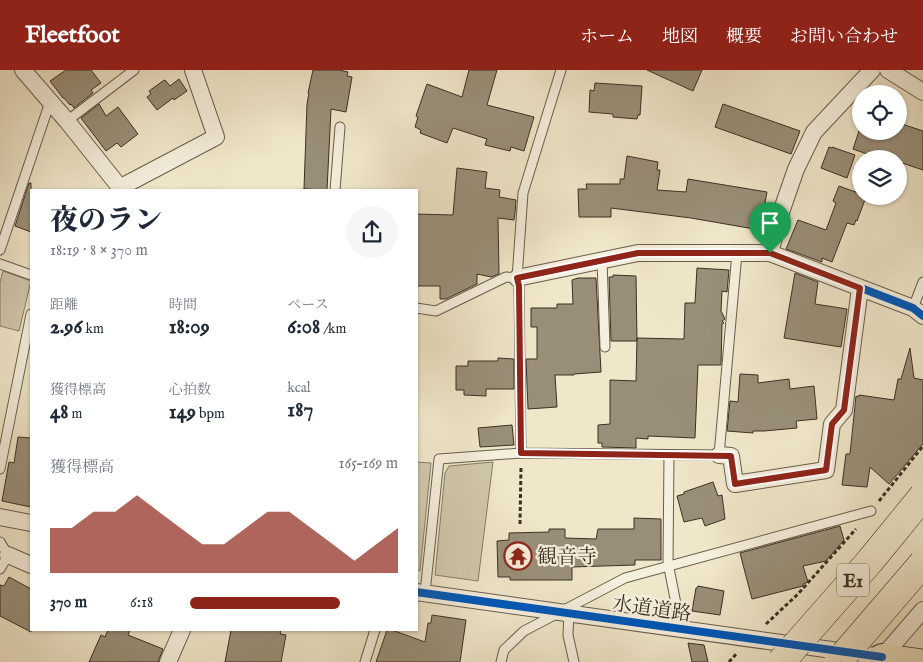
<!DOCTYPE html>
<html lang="ja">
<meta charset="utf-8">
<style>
:root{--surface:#fff;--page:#f6f6f7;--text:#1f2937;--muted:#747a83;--accent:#8f2418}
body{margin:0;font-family:"IM FELL English","Noto Serif JP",serif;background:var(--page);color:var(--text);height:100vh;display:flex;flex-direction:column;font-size:19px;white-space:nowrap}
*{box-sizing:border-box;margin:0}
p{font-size:16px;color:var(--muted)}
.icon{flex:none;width:28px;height:28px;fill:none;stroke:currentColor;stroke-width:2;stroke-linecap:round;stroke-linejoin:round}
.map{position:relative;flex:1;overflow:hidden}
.sheet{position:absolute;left:30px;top:119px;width:388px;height:442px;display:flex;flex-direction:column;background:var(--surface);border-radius:0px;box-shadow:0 1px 4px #0004}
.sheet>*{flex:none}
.controls{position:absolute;left:852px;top:15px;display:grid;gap:10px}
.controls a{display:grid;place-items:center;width:55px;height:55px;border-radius:50%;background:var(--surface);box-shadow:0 1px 4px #0004;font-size:25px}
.pin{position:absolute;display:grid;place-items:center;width:42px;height:42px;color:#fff;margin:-51px -21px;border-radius:50% 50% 50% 0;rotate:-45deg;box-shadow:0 0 5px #0007}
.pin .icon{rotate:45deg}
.round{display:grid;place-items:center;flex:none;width:52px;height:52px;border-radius:26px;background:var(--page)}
.head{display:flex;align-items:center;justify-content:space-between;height:85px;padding:0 20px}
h1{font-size:28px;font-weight:800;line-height:38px}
.figures{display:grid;grid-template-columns:repeat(3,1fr);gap:8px;height:85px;padding:5px 20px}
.figures div{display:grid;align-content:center}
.figures b{font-size:21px;font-weight:800}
.figures small{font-size:14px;font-weight:400}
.figures p{font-size:14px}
.chart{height:140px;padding:10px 20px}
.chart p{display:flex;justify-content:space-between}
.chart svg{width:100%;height:90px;margin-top:5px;fill:var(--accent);opacity:.7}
ul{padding:0 20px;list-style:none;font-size:16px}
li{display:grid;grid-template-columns:80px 60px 1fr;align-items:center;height:38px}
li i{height:12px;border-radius:6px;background:var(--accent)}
header{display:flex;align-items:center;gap:30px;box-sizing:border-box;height:70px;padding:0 25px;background:var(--accent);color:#fff}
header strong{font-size:24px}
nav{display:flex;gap:28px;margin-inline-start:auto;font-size:18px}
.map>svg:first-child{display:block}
</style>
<header>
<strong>Fleetfoot</strong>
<nav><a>ホーム</a><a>地図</a><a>概要</a><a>お問い合わせ</a></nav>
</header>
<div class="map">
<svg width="923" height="592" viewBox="0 0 923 592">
<rect width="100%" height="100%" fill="#f0e7ca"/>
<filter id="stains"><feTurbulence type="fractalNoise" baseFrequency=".004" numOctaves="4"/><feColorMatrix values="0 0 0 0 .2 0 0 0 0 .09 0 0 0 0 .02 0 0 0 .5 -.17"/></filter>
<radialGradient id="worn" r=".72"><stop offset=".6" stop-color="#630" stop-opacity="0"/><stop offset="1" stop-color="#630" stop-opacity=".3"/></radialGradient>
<path fill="#d1c8ad" stroke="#867c68" d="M3 201 31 211 19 261 0 256V212Z
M416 392 431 393 420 501 416 500Z
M493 392 478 511 435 505 445 403 449 396Z"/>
<path fill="#998f79" stroke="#3b3022" d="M66 0H91L101 13 91 20 93 23 74 38 71 34 70 35 64 28H63L50 11Z
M313 0H339L348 2 347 6 352 7 346 42 331 39 327 120 304 119 307 34 309 23H308Z
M469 0H497L487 35 534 47 524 81 511 77 510 81 485 75 487 69 453 58 447 73 420 63 421 60 415 57 418 47 416 46 427 14 462 27Z
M647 0H702L693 21Z
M179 9 187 21 174 30 173 28 157 40 147 27 151 24 149 21 163 11 165 10 170 16Z
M595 13 642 16 640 45H638L637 49 613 47V44L589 42 590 20 594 21Z
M99 34 106 46 118 37 138 64 121 77 117 73 106 81 81 48Z
M723 34 800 61 791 84 715 57Z
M899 53 923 61V100L899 92V89H881L853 79 859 61H899Z
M829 77 832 78V77L855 85 847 108 821 98Z
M627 86 658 92 657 100H660L657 120 686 122 688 109 767 122 760 160 691 148 611 138V147H579L578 119H587L586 114H620V109H624Z
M457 98 487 102 485 118 500 120 499 127 516 130 515 143 514 150 498 148 499 204 491 207 477 204V214L446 229H440V216H416V144L453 145Z
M29 113H31V162L15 156Z
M839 116 861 124V126L866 127 857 151 856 150 854 155 847 153 832 192 822 188V192L786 179 798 150 826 160 836 133 833 131Z
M697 198 729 200 727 222 722 221 721 241 725 249 722 251 724 253 722 254 721 295H698L695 368 648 366V369L636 368V378L602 377V373H598V355L610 354V310L636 311 637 268 684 269 685 233H695Z
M795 203 818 212 815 234 847 239 841 277 784 268Z
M613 205 636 206 637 271H611L609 207H613Z
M578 208H596L601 302 574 304V305H555L557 337 528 339 526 289H537V257H531V238H557V234H573L572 210Z
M910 278 914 308 923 310V374L889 414 870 397 867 417 842 415 846 384H850L856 326 858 327 859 325 894 330 898 309H901Z
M498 288 514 289V319H486V326L464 325V320H456V296H468V291H498Z
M740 304 758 305V313L789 309 790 319 814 316 817 349 796 351 797 358 764 361H753V363L727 361 730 331 738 332Z
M512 355 514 375 480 377 478 358Z
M18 367 31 368V437L2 431 9 392 14 393Z
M713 412 718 426 722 425 725 449 705 456 702 448 684 452 677 426 684 424V422Z
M634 448 661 449V490H635V495L572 497V510H510V507H498L497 471 509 470V463L549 462V459H565V468L596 469 598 459H634Z
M840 456 844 470 826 491 803 496 808 512 803 514V516L752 529 740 483Z
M9 507 31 519V562L0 546V515L4 516Z
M698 516 724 521 720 545 692 541 696 518H697Z
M432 545 466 550 460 592H376L387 560H392L425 572 428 553H431Z
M108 560H130L128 565 163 579 158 592H89L101 565 105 567Z
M231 560H281L280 564 286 565 281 592H225Z
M688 573 704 575 708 592H692Z"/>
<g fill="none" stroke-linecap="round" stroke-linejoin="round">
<g stroke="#685e4c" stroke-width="11">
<path id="lane" d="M67 51 134 0
M335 120 340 57
M0 180 50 32
M602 190 605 277
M0 194 31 205
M416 238 436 241 506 207 517 208
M913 238 923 212
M521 383 519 216 517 208 523 123 561 0
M669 385 668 493 681 559
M0 399 31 244
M0 472 8 485 0 499
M425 523 439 389 521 383 719 385 737 183
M569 542 568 565 574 592
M365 592 375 560
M501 592 504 580 524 561 625 508 871 441"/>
</g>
<g stroke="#685e4c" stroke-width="18">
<path id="street" d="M23 0 67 51 122 120
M888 0 923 22
M121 117 216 67 193 0
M770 183 779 148 796 99 814 62 872 0
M517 208 638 183H770L913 238 923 246
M719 385 731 386 735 414 826 400 832 354 844 340 860 218
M0 447 31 453
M8 485 31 495
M416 522 882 587
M168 592 182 560
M878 592 923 540"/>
</g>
<g stroke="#3b3022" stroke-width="28">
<path id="primary" d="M882 587 918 592"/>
</g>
<path stroke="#3b3022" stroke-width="3" stroke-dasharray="4 2.5" stroke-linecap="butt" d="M879 431 923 376
M520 454 521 397
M766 554 798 524 856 459
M729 592 737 583"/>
<use href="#lane" stroke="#f5efdd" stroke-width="9"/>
<use href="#street" stroke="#f5efdd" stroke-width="16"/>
<use href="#primary" stroke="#f0e7ca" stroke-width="26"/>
<g stroke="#3b3022" stroke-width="29" stroke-linecap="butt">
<path id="highway-bridge" d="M781 592 870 491 923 426
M838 592 923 493"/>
</g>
<use href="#highway-bridge" stroke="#f0e7ca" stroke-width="28"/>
<g stroke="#f5efdd" stroke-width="11">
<path id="cycleway" d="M517 208 638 183H770L913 238 923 246
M719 385 731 386 735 414 826 400 832 354 844 340 860 218
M416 522 882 587"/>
</g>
<use href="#cycleway" stroke="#0057b8" stroke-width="8"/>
</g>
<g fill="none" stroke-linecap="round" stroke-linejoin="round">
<g stroke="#fff" stroke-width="10">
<path id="route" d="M638 183H770L860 218 844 340 832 354 826 400 735 414 731 386 521 383 519 216 517 208Z"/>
</g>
<use href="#route" stroke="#8f2418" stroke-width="6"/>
</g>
<defs>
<g id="temple-ring" transform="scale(1.4375)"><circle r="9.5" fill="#f5efdd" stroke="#8f2418" stroke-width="1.5"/><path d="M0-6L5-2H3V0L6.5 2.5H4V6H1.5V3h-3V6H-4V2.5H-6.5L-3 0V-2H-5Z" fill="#8f2418"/></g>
</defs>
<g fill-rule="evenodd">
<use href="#temple-ring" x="518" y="486"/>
</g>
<g text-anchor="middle" stroke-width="4.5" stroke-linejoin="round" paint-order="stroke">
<rect fill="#f5efdd" stroke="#73695a" stroke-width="1" x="837" y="493.5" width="32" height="33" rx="4"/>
<g font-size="19" font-weight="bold" fill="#3b3022">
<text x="853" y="517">E1</text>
</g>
<g font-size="20" fill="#3b3022" stroke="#f5efdd" text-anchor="start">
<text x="537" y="493">観音寺</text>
</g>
<g font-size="20" fill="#3b3022" stroke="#f5efdd">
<text transform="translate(652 538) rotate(8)" y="7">水道道路</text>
</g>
</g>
<rect width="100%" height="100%" filter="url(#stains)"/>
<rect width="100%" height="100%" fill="url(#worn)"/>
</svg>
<div class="controls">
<a><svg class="icon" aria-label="locate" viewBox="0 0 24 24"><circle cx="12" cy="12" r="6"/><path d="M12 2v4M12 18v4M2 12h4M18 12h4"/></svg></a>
<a><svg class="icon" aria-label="layers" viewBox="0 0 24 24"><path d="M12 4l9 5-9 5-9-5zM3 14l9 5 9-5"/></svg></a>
</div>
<div class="pin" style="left:770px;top:183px;background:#1e9e55"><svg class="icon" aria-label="arrive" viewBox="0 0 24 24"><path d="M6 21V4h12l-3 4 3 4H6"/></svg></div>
<section class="sheet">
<div class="head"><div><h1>夜のラン</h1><p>18:19 · 8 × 370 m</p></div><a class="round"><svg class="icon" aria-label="share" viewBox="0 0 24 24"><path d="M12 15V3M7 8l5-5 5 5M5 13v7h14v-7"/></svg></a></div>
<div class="figures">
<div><p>距離</p><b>2.96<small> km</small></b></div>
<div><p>時間</p><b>18:09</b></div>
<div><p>ペース</p><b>6:08<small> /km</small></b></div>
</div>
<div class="figures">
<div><p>獲得標高</p><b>48<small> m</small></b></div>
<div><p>心拍数</p><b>149<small> bpm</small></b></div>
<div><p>kcal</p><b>187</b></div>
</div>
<div class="chart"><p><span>獲得標高</span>165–169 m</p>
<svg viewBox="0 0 160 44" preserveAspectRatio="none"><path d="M0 44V22L10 22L20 14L30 14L40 6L50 14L60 22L70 30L80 30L90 22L100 14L110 14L120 22L130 30L140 38L150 30L160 22V44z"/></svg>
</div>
<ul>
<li><b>370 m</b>6:18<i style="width:72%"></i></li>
</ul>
</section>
</div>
